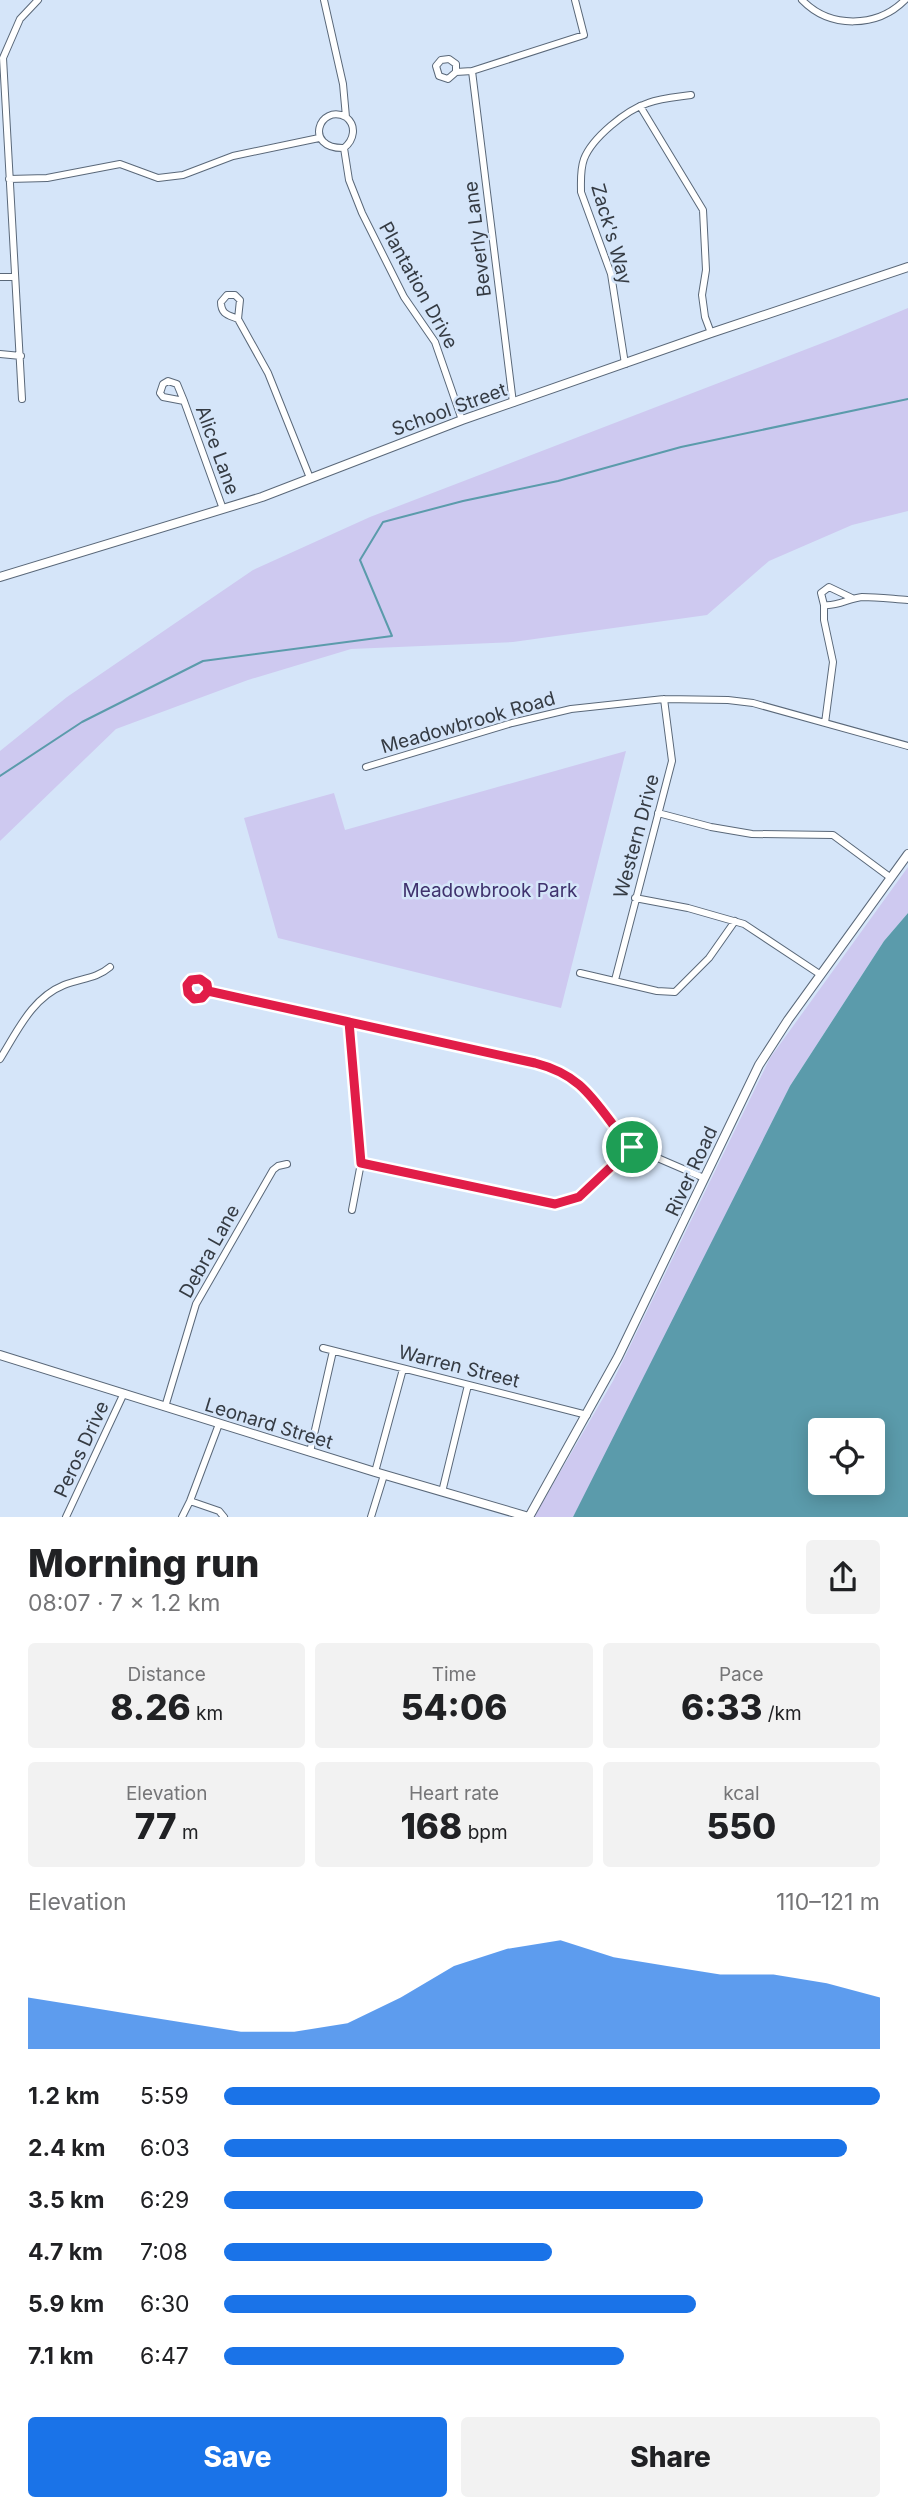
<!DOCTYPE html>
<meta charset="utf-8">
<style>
:root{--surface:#fff;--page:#f2f2f2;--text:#202124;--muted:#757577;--accent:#1a73e8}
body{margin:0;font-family:Inter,sans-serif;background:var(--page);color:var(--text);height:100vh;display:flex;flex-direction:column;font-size:26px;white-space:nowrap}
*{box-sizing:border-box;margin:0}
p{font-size:23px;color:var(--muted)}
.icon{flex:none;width:38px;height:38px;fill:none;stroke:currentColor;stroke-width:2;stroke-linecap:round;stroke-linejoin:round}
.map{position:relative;height:1517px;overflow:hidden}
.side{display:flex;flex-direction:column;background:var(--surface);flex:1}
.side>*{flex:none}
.buttons{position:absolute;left:808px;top:1418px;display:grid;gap:14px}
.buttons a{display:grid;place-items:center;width:77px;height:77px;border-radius:7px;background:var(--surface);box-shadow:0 4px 18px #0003;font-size:35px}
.pin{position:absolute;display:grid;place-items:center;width:60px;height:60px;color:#fff;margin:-30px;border:4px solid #fff;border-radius:50%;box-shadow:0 2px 7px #0007}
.round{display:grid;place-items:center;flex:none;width:74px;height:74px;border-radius:7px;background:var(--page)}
.headline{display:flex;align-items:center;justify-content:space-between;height:119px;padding:0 28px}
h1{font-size:38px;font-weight:800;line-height:52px}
.stats{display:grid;grid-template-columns:repeat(3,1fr);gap:10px;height:119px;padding:7px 28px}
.stats div{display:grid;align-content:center;border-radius:7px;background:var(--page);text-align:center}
.stats b{font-size:35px;font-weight:800}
.stats small{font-size:19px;font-weight:400}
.stats p{font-size:19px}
.chart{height:196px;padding:14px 28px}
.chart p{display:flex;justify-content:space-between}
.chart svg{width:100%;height:126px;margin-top:7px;fill:var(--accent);opacity:.7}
.button{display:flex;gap:14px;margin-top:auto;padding:14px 28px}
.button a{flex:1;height:80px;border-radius:7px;background:var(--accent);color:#fff;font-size:28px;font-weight:800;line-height:80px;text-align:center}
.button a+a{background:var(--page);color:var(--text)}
ul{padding:0 28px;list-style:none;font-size:23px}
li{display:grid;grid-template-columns:112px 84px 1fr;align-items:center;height:52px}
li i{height:18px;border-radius:9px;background:var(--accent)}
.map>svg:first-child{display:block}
</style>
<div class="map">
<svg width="908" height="1517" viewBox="0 0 908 1517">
<rect width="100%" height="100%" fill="#d5e5f9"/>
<path fill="#cec9f0" d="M908 308V511L852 525 769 561 707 615 513 642 351 649 248 680 116 729 0 841V751L67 697 253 570 370 517 838 337Z
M626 751 561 1008 278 938 244 818 334 793 345 830Z
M908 867V913L884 941 790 1086 585 1498 573 1517H534L613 1381 770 1058Z"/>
<path fill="#5b9bab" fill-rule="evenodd" d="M908 913V1517H573L790 1086 884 941ZM821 1430H873V1482H821Z"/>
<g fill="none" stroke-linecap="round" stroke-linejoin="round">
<path stroke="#5b9bab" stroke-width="2" d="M0 776 82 722 203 661 392 636 360 560 383 522 463 501 558 481 681 447 908 399"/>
<g stroke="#5a6879" stroke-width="8">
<path id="minor" d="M324 0 343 84 346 117
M802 0C830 29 877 28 905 0
M472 71 513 403
M456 72V64L449 59 441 60 436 66 439 76 448 79 456 72 472 71 584 35 575 0
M640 106 703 210 706 270 702 295 705 317 711 333
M344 148 349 180 362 213 404 297 435 342 462 420
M344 148C303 149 319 103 346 117
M344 148C354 140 357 126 346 117
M9 179 47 178 120 164 158 178 183 175 233 156 319 138
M0 277H15
M238 319C229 315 221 315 221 302L227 295H235L240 300 238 319 268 373 310 478
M0 354 21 356
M625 364 611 274 581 192C581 181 580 170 584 159 592 138 626 110 648 103 661 98 677 97 691 95
M22 399 3 58 20 19 38 0
M184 401 177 384 168 381 163 384 160 393 163 397 184 401 223 509
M824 605 821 593 829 587 852 598
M825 723 833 662 824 620V605C836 607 850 598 862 597 877 597 893 599 908 600
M366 767 512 723 571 709 664 699 728 700 753 703 908 746
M658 813 711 827 752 834 833 835 891 878
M635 898 688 908 744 924 821 975
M580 973 657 991 675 992 709 958 735 921
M615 980 672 761 664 699
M208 991 202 998 194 999 189 995 187 987 191 980 200 979 207 984 208 991 553 1068 569 1076 584 1087 632 1147 704 1178
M349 1022 361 1163 352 1210
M0 1059C18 1030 32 998 64 985 81 978 96 979 110 967
M361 1163 555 1204 579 1197 632 1147
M323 1348 587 1415
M165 1407 196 1304 273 1170 278 1166 287 1164
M310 1452 333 1351
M375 1472 403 1369
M442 1492 468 1385
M190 1501 219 1511 224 1517
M66 1517 124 1393
M182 1517 190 1501 219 1424
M371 1517 384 1475"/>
</g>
<g stroke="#5a6879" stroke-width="10">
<path id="tertiary" d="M0 577 262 497 462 420 711 333 908 267
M0 1355 375 1472 529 1517
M529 1517 618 1357 759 1065 788 1020 908 854"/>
</g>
<use href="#minor" stroke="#fff" stroke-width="6"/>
<use href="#tertiary" stroke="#fff" stroke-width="8"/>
</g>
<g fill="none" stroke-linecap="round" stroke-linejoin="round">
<g stroke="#fff" stroke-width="14">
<path id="route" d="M632 1147C623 1140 617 1131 611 1122 588 1091 574 1073 535 1063L208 991 202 998 194 999 188 993 187 985 191 980 200 979 207 984 208 991 349 1022 361 1163 555 1204 579 1197 632 1147"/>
</g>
<use href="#route" stroke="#e11d48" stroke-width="9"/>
</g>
<g text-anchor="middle" stroke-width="5" stroke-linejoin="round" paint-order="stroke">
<g font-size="19" fill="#353b43" stroke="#d5e5f9">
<text transform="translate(612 234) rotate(74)" y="7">Zack's Way</text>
<text transform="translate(477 239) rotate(-97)" y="7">Beverly Lane</text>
<text transform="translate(419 285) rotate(61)" y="7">Plantation Drive</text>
<text transform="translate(449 409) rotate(-20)" y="7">School Street</text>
<text transform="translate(218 450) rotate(70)" y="7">Alice Lane</text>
<text transform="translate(468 722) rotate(-16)" y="7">Meadowbrook Road</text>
<text transform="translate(636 836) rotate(-75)" y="7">Western Drive</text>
<text transform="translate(691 1171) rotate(-65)" y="7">River Road</text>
<text transform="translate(209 1251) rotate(-61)" y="7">Debra Lane</text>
<text transform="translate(459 1366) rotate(14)" y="7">Warren Street</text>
<text transform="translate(269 1423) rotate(17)" y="7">Leonard Street</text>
<text transform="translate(81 1449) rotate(-65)" y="7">Peros Drive</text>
</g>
<g font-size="19" fill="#3f326d" stroke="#d5e5f9">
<text x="490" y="897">Meadowbrook Park</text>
</g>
</g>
</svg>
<div class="buttons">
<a><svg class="icon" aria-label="locate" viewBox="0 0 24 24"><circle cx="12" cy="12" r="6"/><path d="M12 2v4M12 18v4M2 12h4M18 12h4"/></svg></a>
</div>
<div class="pin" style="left:632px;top:1147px;background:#1e9e55"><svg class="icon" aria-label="arrive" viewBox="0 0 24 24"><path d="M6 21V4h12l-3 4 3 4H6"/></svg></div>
</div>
<section class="side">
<div class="headline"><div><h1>Morning run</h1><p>08:07 · 7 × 1.2 km</p></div><a class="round"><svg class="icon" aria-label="share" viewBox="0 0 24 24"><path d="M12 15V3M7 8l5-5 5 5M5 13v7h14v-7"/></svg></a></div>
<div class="stats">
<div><p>Distance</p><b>8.26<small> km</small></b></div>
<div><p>Time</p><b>54:06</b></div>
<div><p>Pace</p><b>6:33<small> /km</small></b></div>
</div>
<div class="stats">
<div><p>Elevation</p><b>77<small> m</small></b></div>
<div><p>Heart rate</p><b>168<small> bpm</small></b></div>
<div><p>kcal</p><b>550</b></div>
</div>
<div class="chart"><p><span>Elevation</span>110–121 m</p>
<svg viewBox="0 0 160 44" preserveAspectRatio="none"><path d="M0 44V26L10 29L20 32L30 35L40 38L50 38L60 35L70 26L80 15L90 9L100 6L110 12L120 15L130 18L140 18L150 21L160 26V44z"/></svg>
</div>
<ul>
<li><b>1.2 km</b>5:59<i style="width:100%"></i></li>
<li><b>2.4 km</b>6:03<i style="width:95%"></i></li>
<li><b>3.5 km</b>6:29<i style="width:73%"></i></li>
<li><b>4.7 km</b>7:08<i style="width:50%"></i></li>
<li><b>5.9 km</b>6:30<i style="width:72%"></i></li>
<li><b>7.1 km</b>6:47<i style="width:61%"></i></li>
</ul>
<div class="button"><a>Save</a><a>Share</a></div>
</section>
